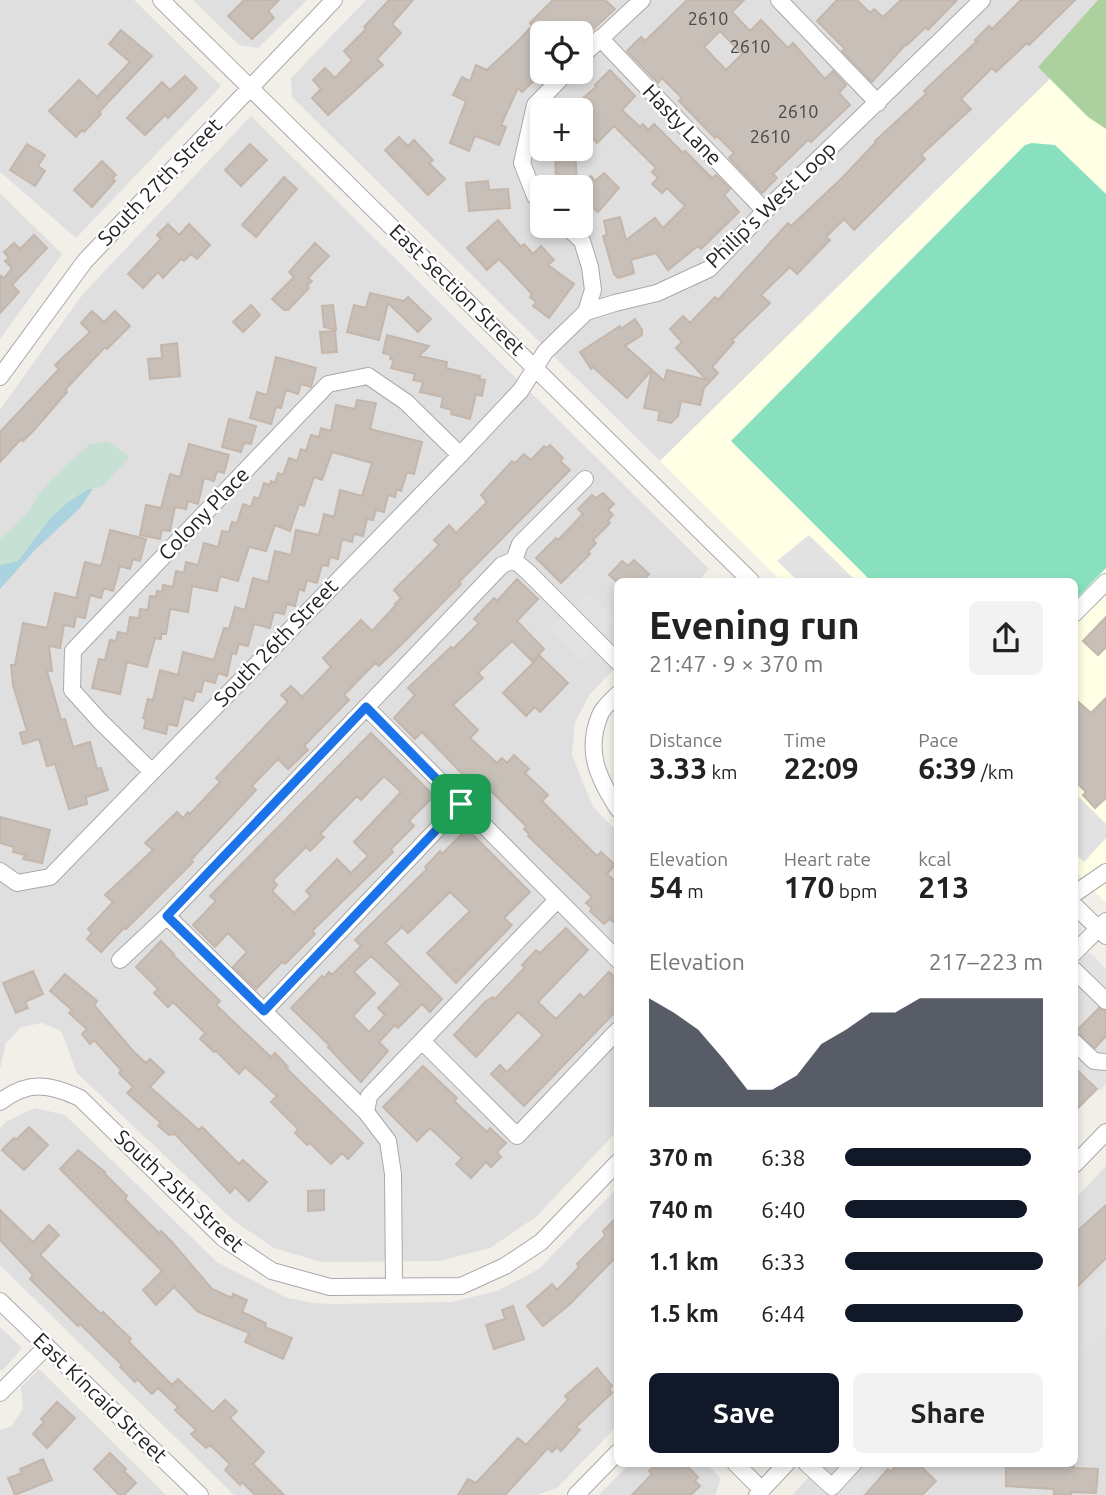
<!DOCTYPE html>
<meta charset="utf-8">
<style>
:root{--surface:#fff;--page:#f2f2f2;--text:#222;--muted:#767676;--accent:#111827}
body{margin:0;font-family:Ubuntu,sans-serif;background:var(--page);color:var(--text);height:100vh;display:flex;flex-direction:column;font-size:26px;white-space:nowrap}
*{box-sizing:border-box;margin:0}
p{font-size:23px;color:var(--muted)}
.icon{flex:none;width:38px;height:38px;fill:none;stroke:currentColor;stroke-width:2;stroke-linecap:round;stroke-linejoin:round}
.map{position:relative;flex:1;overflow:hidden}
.drawer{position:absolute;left:614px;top:578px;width:464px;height:889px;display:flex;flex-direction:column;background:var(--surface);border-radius:10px;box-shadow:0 4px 10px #0003}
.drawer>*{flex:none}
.buttons{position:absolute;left:530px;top:21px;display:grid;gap:14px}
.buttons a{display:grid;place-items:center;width:63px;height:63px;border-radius:10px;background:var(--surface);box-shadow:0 4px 10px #0003;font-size:35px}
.pin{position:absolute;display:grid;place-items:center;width:60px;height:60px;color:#fff;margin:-30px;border-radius:14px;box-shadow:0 4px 10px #0006}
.round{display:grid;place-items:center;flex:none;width:74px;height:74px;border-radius:10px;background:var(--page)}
.summary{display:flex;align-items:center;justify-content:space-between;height:119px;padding:0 35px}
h1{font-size:38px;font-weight:600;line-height:52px}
.metrics{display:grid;grid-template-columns:repeat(3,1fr);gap:10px;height:119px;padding:7px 35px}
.metrics div{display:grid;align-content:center}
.metrics b{font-size:30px;font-weight:600}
.metrics small{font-size:19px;font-weight:400}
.metrics p{font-size:19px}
.chart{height:196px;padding:14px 35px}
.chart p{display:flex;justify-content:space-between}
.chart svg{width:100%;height:126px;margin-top:7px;fill:var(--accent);opacity:.7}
.action{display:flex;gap:14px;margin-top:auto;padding:14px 35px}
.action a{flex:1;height:80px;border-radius:10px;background:var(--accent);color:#fff;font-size:28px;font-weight:600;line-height:80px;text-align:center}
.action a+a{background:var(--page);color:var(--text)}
ul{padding:0 35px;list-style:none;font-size:23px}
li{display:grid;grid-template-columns:112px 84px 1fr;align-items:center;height:52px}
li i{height:18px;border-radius:9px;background:var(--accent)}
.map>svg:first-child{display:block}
</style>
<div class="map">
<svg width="1106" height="1495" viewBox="0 0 1106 1495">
<rect width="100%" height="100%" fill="#f2efe9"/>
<path fill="#e0dfdf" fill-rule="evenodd" d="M0 0H134L221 86 76 238 0 172Z
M193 0H307L258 48 239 45Z
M366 0H1106V24L660 461 292 97 291 78ZM542 33H581V72H542ZM542 110H581V149H542ZM542 187H581V226H542Z
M251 116 709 569 698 581H618V665L590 694 575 722 572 755 593 807 618 832V1130L536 1217 490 1248 440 1261 321 1262 274 1248 234 1221 77 1073 61 1031 42 1023 21 1027 6 1043 0 1069V410L83 294Z
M0 193 62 254 0 339Z
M35 1108 65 1115 217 1262 287 1298 314 1303 332 1304 451 1302 497 1291 539 1269 618 1187V1425L557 1488 537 1495H234L0 1265V1128L7 1121Z
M1106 1166V1495H792L822 1463H1074L1075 1199Z
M0 1327 22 1348 3 1370H0Z
M39 1369 166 1495H0V1430L12 1426 23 1408 21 1387Z
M630 1463H706L721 1479 715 1495H599Z"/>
<path fill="#ffffe5" d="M1106 24V903L1075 871 1074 581H781L660 461Z"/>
<path fill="#add19e" d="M1098 0H1106V129L1088 117 1038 67Z"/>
<path fill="#c6e0d4" d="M108 441 129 457 102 487 88 489 18 561 0 565V539L27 514 39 494 54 477 90 444Z"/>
<path fill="#88e0be" d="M1032 143 1055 145 1106 194V568L1075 600 1074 581H871L731 441 1025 145Z"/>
<path fill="#e2e2e2" d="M809 535 856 581H798L777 561Z
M589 593 616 619 605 631 594 649 582 660 549 628 580 603Z
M1075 793 1106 824V838L1084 862 1075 853Z
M1074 945 1094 956 1106 970V1084L1100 1091 1075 1066Z
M1106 1266V1330L1075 1363V1298Z
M835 1463H887L858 1495H815V1481L835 1471Z"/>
<path fill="#aad3df" d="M88 489H93L80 508 34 551 0 589V565L18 561 49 520 67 503Z"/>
<path fill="#c7bfb8" stroke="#c4b6ab" stroke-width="2" fill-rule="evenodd" d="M244 0H279L268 11 274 18 252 39 228 16Z
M389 0H413L392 24 401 33 377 59 383 65 328 115 312 98 321 89 313 80 325 68 335 78 352 60 344 51 366 29 364 27Z
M553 0H605L615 9 589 33H542V73L522 92 518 88 501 125 506 127 499 145 475 136 469 151 450 143 466 101 453 95 462 77 470 81 476 65 487 70 519 40 532 26 530 23Z
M687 0H744L732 12 750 31 761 20 788 48 793 43 825 79 833 71 846 85 839 93 850 105 811 142 808 140 773 174 777 178 762 193 729 158 734 153 717 136 715 138 679 101 682 98 662 78 658 83 627 51 641 37 645 41ZM720 31 742 54 726 70 704 47Z
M837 0H857L870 13 874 9 883 17 901 0H957L928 30 926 27 907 45 906 44 872 82 842 51 845 49 817 21Z
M1021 0H1075L1029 45 1027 43 996 72 992 68 961 99 971 109 921 155 925 159 854 230 844 219 826 237 830 240 797 274 790 267 761 295 770 303 732 340 734 342 712 367 718 373 704 388 700 405 681 401 678 416 671 423 658 420 660 411 644 408 652 370 664 381 667 370 707 380 676 348 682 342 670 329 683 316 690 323 715 297 718 300 788 223 791 226 843 177 876 142 875 141 926 94 924 91 977 41 975 40 989 26 992 29Z
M121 30 152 56 99 112 101 114 84 132 82 130 76 137 49 111 79 80 97 97 130 62 109 44Z
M610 70 635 96 622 110 640 127 643 124 648 130 654 124 683 153 685 151 712 178 716 175 730 189 724 195 739 212 701 249 698 246 668 270 656 253 631 260 634 273 618 278 614 274 603 236 607 235 604 221 620 217 626 240 655 218 663 228 685 206 667 188 662 193 652 184 658 178 652 172 656 168 614 126 597 143 581 126V110H569L597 86 595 85Z
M185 76 197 88 168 118 165 115 145 135 127 118 162 82 170 90Z
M399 137 408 146 414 140 433 160 429 163 445 179 428 195 385 150Z
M27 144 45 155 38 166 45 171 35 186 10 170Z
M250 144 267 160 241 186 225 170Z
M555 149H575L577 182H556Z
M102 161 116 175 112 178 115 181 92 207 74 190Z
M604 173 619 188 598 212 590 205 581 215V186L591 176 595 181Z
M284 177 297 189 256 237 242 225Z
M488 181 489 190 508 189 510 208 469 211 466 183Z
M498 220 521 247 524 244 533 254 541 246 554 260 548 265 574 284 549 318 533 306 536 302 530 297 532 294 499 259 487 270 467 248Z
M168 224 179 235 189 224 210 245 197 259 191 254 184 261 181 259 163 278 158 272 143 288 128 274 161 239 157 235Z
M34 235 47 248 12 285 19 292 0 313V275L4 278 12 268 5 261 9 258 4 252 14 243 20 249Z
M315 243 329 256 308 278 312 281 307 286 309 288 288 310H284L272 299 294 277 289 272Z
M370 293 404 301 408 297 431 319 418 332 388 303 379 340 347 332 354 305 366 308Z
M251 305 260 315 243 332 233 322Z
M333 305 336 330 324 327 322 306Z
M92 311 104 322 115 311 130 326 107 349 105 347 65 390 67 392 35 429 23 441 21 439 0 462V432L59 369 55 365 90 332 81 323Z
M635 319 642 330V335L625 346 652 370 627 398 593 367 591 369 580 352 620 326 621 329Z
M335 331 337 352 322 353 320 332Z
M387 335 429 346 419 356 447 362 446 368 480 376 479 379 485 380 482 396 476 394 470 419 451 414 452 410 441 407 443 397 420 392 423 382 413 380 415 374 391 368 394 360 390 359 391 355 383 353Z
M177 343 180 376 150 379 148 359 162 358 161 345Z
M276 357 316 368 311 387 301 384 298 394 286 390 281 408 276 407 271 424 250 418 257 392 267 395Z
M357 400 376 403 370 429 422 442 414 474 407 472 401 491 397 489 395 497 388 495 384 512 376 510 373 520 367 519 363 536 354 534 352 542 342 539 338 559 330 557 328 566 322 565 317 583 307 580 304 591 299 589 295 606 287 604 284 614 274 612 270 628 254 624 248 646 239 644 236 654 232 653 227 676 218 673 215 683 204 680 201 692 196 691 193 701 184 698 177 726 168 724 166 734 144 728 146 719 143 718 148 699 153 700 160 670 178 675 183 652 214 660 224 628 229 629 235 607 245 610 253 578 268 582 275 551 291 555 296 530 319 535 324 514 334 517 340 490 362 496 372 463 332 452 322 480 314 477 304 506 299 504 290 531 275 525 266 551 249 547 238 581 220 576 217 591 192 586 188 612 170 609 166 634H161V639L155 638 147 667 127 662 120 694 92 688 99 659 105 660 110 640 116 641 118 632 127 634 130 617 139 618 140 609 148 610 150 596 156 597 157 591 162 592 163 585 173 587 176 571 184 573 186 562 198 565 204 543 218 547 222 531 229 532 232 522 237 523 243 504 251 507 254 497 259 499 264 483 270 485 271 481 275 483 278 473 283 475 289 458 297 461 301 449 306 451 311 435 319 437 321 428 331 431 336 405 355 409Z
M229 419 256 426 251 444 244 443 241 452 222 447Z
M189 444 229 455 224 473 217 471 214 481 204 478 198 504 188 501 186 509 175 507 170 531 162 530 160 539 140 535 146 505 161 508 170 474 180 477Z
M550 445 563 458 560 461 570 470 459 582 461 584 402 644 379 666 375 663 344 695 349 700 304 746 308 750 288 769 278 759 252 786 256 790 191 860 193 862 126 929 124 928 101 952 87 939 92 933 88 929 113 902 105 895 153 850 145 843 177 812 183 818 188 812 190 814 220 782 216 778 288 702 281 695 291 686 302 697 331 667 323 658 361 620 372 631 396 605 395 604 401 598 394 590 439 545 434 540 449 525 456 533 487 502 481 495 512 461 515 463 524 454 531 460 544 446 547 448Z
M603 493 614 504 608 510 613 515 608 520 610 523 593 540 596 543 588 552 590 554 561 583 536 558 556 538 558 540 583 514 578 509 592 495 596 498Z
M110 530 146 539 140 561 133 559 130 569 120 566 113 591 104 588 101 598 90 595 85 618 76 616 74 627 64 625 60 648 49 646 52 671H47L61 720 65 719 73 747 90 742 97 769 101 768 108 790 86 797 87 804 69 809 55 764 47 766 39 739 23 744 20 733 27 731 13 685 11 665H15L23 623 47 628 55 593 76 598 85 562 100 566 102 563Z
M634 560 649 574 643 581H616L609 575 622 561 628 566Z
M517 579 538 599 517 621 544 649 532 661 512 641 478 673 483 678 453 705 478 730 470 738 497 763 502 758 507 763 514 755 529 769 525 773 548 795 542 801 597 856 601 852 615 865 607 874 618 884V926L610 919 604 924 590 911 592 908 586 903 592 897 528 836 529 834 524 829 526 826 477 777 471 783 422 732 415 739 394 718 415 695 408 688 451 647 453 649 479 623 474 619 494 598 497 601Z
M1106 617V647L1098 655 1083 641Z
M540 656 568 683 540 712 535 707 526 716 503 693Z
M1074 698 1091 713 1106 698V798L1095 808 1083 795 1086 792 1074 780Z
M371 733 434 796 409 821 414 826 391 849 393 852 312 931 315 934 285 964 282 962 256 989 233 967 247 952 228 933 215 947 193 925 216 901 210 896ZM384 776 401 792 354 842 368 856 351 873 337 859 306 891 311 896 294 913 272 891 277 885 273 880 306 847 310 851 324 837 320 834 357 796 361 800Z
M0 817 50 830 42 863 23 859 25 855 13 852 14 847 0 843Z
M467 829 530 892 504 918 512 925 456 983 427 953 470 911 450 892 408 933 402 927 385 943 442 999 430 1012 422 1004 398 1028 395 1025 379 1042 388 1051 361 1082 328 1047 330 1046 291 1008 322 976 324 978 329 972 332 975 361 946 355 940 427 869 425 867 440 851 442 854ZM371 956 401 984 378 1008 385 1015 369 1032 353 1016 375 993 354 972Z
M566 928 588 950 538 1002 556 1019 580 994 584 998 609 972 618 980V1009L524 1106 491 1074 500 1065 507 1072 543 1035 518 1012 476 1057 454 1035 486 1001 493 997 495 999 525 967 522 965 536 950 540 953Z
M161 941 174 954 173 955 220 1001 216 1005 271 1057 275 1053 288 1067 286 1068 363 1143 348 1159 342 1153 331 1164 310 1143 307 1145 295 1133 298 1129 271 1102 277 1096 245 1067 239 1074 216 1051 214 1052 200 1039 205 1033 173 1002 168 1007 154 993 158 989 136 967Z
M33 971 43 994 25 1002 28 1008 16 1013 3 983Z
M65 974 97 1001 94 1005 133 1051 146 1063 150 1059 164 1072 150 1087 199 1130 202 1127 239 1164 243 1160 267 1182 249 1201 235 1187 230 1193 175 1134 169 1135 158 1126 161 1123 127 1093 133 1087 119 1073 121 1070 94 1040 90 1044 82 1034 87 1029 69 1013 72 1010 50 991Z
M1099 1008 1106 1011V1036L1095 1048 1075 1032Z
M423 1066 457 1098 454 1101 487 1132 490 1128 506 1143 497 1152 501 1157 491 1167 486 1162 471 1178 456 1164 462 1158 430 1128 417 1141 383 1107Z
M1074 1067 1097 1089 1074 1112Z
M29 1127 48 1145 24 1170 2 1150 14 1138 16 1140Z
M78 1150 105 1172 104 1173 127 1196 125 1199 159 1233 161 1231 172 1242 212 1289 232 1298 233 1294 247 1300 242 1312 266 1323 265 1327 292 1338 283 1359 245 1342 249 1333 198 1312 174 1287 156 1305 143 1290 162 1271 60 1169Z
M324 1190V1210L308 1211V1191Z
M1106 1205V1258L1074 1290V1234Z
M0 1210 33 1242 49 1225 59 1235 40 1255 101 1314 103 1312 131 1339 129 1342 172 1385 178 1379 213 1412 225 1400 237 1411 230 1418 264 1452 253 1464 284 1495H255L242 1482 240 1485 225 1470 230 1464 210 1445 206 1448 191 1434 196 1430 175 1410 178 1407 158 1388 152 1394 137 1379 135 1382 120 1367 122 1365 80 1324 78 1326 30 1279 33 1275 0 1240Z
M618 1216V1255L569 1305 543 1326 527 1306 552 1284 557 1290 579 1267 577 1264 605 1236 603 1231Z
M513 1306 524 1339 494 1349 486 1325 505 1319 502 1310Z
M597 1368 612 1386 609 1389 612 1393 576 1427 580 1430 561 1451 557 1447 552 1452 548 1448 505 1495H458L468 1479 476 1483 518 1438 526 1445 568 1400 565 1396Z
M57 1402 75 1418 47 1448 33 1434 44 1422 41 1419Z
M110 1453 126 1469 124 1471 136 1483 124 1495H119L94 1469Z
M43 1459 52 1480 15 1495 8 1478 22 1473 20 1469Z
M657 1463H684L698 1477 695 1481 700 1486 691 1495H632L652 1474 649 1471Z
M899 1463H917L936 1481 922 1495H865L888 1469 890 1472Z
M1006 1463H1074L1073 1468 1098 1469 1096 1493 1071 1492V1495H1054V1489L1006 1486Z"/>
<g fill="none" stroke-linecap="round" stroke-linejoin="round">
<g stroke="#a9a9a9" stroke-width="18">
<path id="minor" d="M161 0 751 581
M779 0 878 103
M600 38 765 211
M581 57 642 0
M542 203 535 196 522 163 535 105 567 72
M566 226 582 241 590 267 593 290 586 312
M0 377 85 261 334 0
M514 560 520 544 585 479
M1074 614 1106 582
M618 694C612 700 603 707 600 715 585 751 598 778 618 809
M366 707 618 960
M151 771 100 721 72 690 73 651 328 384 368 376 406 402 460 455
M0 871 17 883 50 877 460 455 521 390 545 352 586 312 615 303 657 293 709 269 765 211 982 0
M1074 894 1106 872
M1074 905 1106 936
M167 916 366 1112 388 1141 393 1174 394 1286
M1074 953 1106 921
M120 960 167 916 502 565 514 560 528 572 618 662
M1074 970 1106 1001
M264 1011 461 804
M422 1041 517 1136 618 1030
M1074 1042 1094 1061 1106 1062
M0 1102C28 1080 50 1084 80 1098L223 1238 272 1271 330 1287 461 1286 505 1266 541 1242 618 1162
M366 1112 369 1096 557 900
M1074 1165 1106 1132
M0 1301 200 1495
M0 1393 46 1347
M735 1463 762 1490
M806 1463 832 1487 854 1463
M576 1495 618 1452
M757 1495 787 1463"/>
</g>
<use href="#minor" stroke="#fff" stroke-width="16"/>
</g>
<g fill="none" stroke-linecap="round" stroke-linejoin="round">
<g stroke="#fff" stroke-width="14">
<path id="route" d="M366 707 461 804 264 1011 167 916Z"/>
</g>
<use href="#route" stroke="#1a73e8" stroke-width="9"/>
</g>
<g text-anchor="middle" stroke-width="5" stroke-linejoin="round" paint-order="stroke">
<g font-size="18" fill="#4b4948">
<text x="708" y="25">2610</text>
<text x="750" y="53">2610</text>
<text x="798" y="118">2610</text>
<text x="770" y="143">2610</text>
</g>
<g font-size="21" fill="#222" stroke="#fff">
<text transform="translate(682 125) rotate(46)" y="7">Hasty Lane</text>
<text transform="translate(160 182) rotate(-46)" y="7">South 27th Street</text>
<text transform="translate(771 205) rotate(-44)" y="7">Philip's West Loop</text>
<text transform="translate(457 290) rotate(44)" y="7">East Section Street</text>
<text transform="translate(204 514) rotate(-46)" y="7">Colony Place</text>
<text transform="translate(276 643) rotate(-46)" y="7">South 26th Street</text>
<text transform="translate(179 1191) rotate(43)" y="7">South 25th Street</text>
<text transform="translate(100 1398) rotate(44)" y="7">East Kincaid Street</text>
</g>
</g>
</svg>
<div class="buttons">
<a><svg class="icon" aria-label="locate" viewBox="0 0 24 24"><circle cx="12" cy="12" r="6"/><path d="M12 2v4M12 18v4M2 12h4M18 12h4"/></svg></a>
<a>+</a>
<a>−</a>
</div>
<div class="pin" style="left:461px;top:804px;background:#1e9e55"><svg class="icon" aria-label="arrive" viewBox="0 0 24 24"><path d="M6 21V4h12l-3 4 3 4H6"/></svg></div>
<section class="drawer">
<div class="summary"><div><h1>Evening run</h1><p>21:47 · 9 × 370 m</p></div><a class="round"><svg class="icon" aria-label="share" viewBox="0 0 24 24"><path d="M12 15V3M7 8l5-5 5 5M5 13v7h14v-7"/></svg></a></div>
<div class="metrics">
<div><p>Distance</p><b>3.33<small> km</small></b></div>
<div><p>Time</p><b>22:09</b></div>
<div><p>Pace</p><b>6:39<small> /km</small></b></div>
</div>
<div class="metrics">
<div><p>Elevation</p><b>54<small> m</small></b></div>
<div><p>Heart rate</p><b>170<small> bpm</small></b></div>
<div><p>kcal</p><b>213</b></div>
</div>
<div class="chart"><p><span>Elevation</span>217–223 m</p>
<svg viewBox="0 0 160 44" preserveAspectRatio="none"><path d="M0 44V6L10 11L20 17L30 27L40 38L50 38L60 33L70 22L80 17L90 11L100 11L110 6L120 6L130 6L140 6L150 6L160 6V44z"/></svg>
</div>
<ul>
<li><b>370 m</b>6:38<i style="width:94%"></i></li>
<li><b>740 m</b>6:40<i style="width:92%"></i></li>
<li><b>1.1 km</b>6:33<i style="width:100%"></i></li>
<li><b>1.5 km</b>6:44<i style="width:90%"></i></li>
</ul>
<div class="action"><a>Save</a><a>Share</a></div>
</section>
</div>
